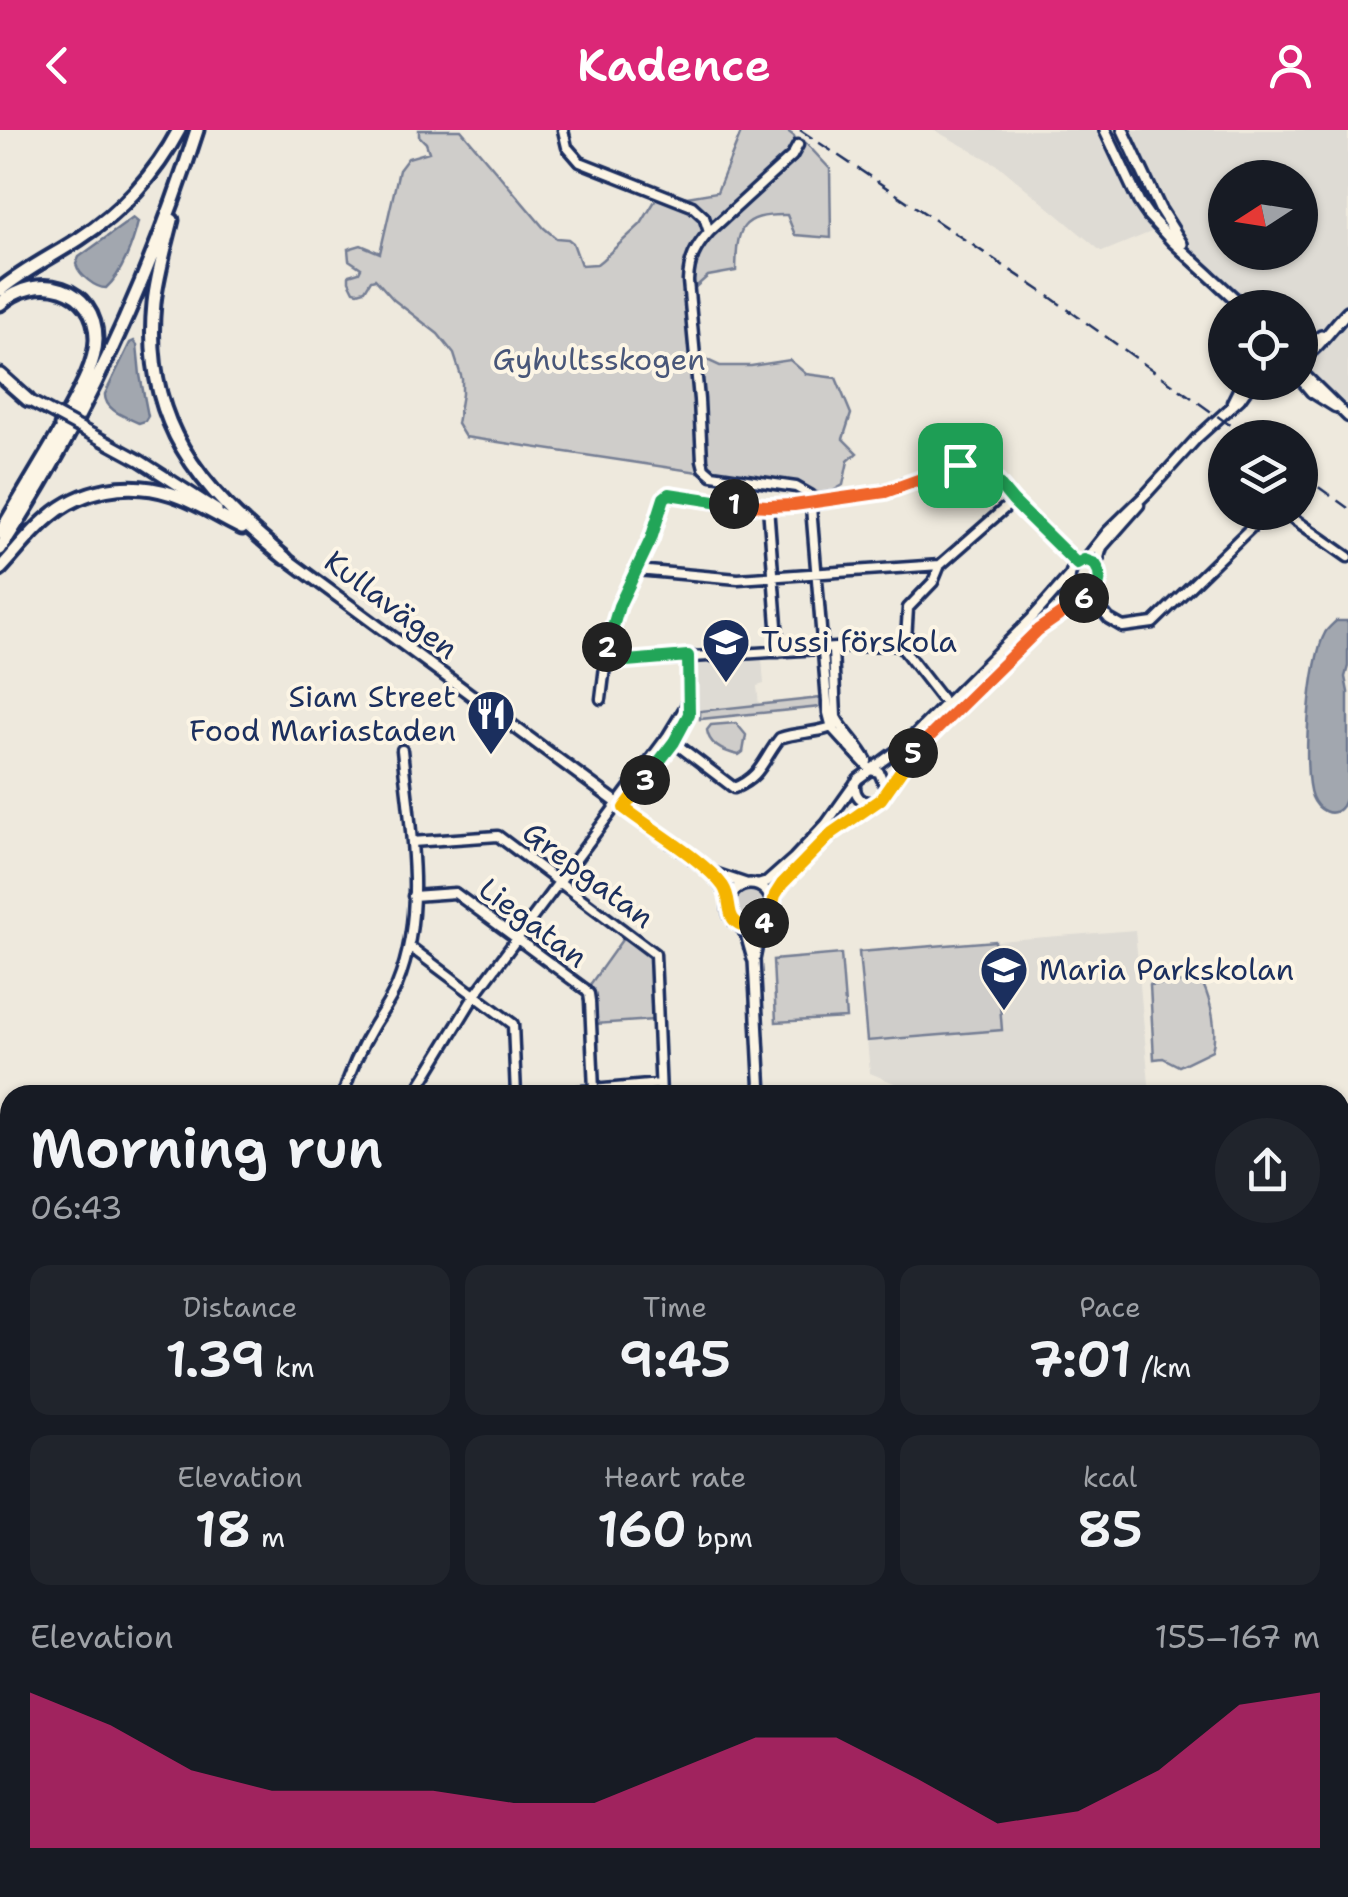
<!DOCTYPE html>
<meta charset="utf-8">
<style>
:root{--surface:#171b24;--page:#20242c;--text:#f1f3f6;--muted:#9ea1a6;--accent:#db2777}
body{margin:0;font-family:"Shantell Sans",sans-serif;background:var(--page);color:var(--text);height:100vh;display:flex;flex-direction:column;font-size:38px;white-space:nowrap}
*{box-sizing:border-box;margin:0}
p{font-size:32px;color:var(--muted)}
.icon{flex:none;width:55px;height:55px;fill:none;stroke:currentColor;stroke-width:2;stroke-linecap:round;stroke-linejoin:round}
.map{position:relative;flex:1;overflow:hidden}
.panel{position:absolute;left:0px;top:955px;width:1350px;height:812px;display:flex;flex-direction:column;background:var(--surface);border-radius:30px 30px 0 0;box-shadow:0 2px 8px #0004}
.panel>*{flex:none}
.needle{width:65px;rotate:258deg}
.buttons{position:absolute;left:1208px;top:30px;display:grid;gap:20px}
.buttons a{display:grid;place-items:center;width:110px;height:110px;border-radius:50%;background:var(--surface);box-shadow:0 2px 8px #0004;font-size:50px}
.pin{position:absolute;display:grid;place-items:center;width:85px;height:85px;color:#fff;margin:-42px;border-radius:20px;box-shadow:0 5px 15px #0006}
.km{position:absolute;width:50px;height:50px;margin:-25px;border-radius:50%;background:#222;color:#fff;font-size:28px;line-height:50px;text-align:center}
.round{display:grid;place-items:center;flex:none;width:105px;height:105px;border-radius:52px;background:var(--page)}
.overview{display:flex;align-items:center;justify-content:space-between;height:170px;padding:0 30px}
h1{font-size:55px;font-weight:600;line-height:75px}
.figures{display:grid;grid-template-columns:repeat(3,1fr);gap:15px;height:170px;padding:10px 30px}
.figures div{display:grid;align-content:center;border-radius:20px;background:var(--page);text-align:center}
.figures b{font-size:50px;font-weight:600}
.figures small{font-size:28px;font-weight:400}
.figures p{font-size:28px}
.chart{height:280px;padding:20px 30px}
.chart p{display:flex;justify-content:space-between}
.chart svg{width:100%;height:180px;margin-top:10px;fill:var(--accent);opacity:.7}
header{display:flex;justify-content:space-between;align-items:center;height:130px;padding:0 30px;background:var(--accent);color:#fff;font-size:45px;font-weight:600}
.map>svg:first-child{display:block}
</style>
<header><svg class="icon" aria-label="back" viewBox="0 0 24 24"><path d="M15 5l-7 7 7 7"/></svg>Kadence<svg class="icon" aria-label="person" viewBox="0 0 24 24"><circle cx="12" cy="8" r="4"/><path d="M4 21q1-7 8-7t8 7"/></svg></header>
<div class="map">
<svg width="1348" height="1767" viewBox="0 0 1348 1767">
<rect width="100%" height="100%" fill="#eee9dd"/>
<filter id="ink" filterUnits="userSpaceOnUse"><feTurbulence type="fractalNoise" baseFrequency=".01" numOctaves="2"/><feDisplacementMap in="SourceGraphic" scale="20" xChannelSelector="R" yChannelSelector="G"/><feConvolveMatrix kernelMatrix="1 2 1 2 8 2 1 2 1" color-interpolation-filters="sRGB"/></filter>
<g filter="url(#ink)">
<path fill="#dedbd4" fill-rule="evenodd" d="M934 0H1348V280L1300 233V178L1244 177 1161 98 1102 122 998 35ZM1225 48H1300V122H1225Z
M762 529 764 554 757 556 759 575 694 581 691 534Z
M1135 800 1150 965H923L870 943 859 822Z"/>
<path fill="#cfcdca" stroke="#757e94" stroke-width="2.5" d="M419 0H461L544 98 556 108 568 109 573 113 581 135 597 134 602 130 641 94 661 61 687 67 717 62 742 0H786L794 6 795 9 803 10 830 39 831 108 795 105 787 85C739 84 737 99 736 141L708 146 691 161 696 225 720 236H751L790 230 806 244 836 248 851 284 843 309 857 323 848 331 843 355 833 361 819 363 797 353 710 341 698 342 465 307 457 294 462 264V249L454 224 438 204 394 170 375 149 371 150 365 160 358 162 354 161 349 151V145L359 142 361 138 349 130 348 119 361 115 380 123 399 40 408 28 429 22 426 13 419 6Z
M821 568 820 577 700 589V581Z
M736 593 746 605 743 622 739 625C724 622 709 616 707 600L711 595Z
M734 776a16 16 0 1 1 32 0a16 16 0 1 1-32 0Z
M624 807 650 826 653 890 595 894 594 860 589 856Z
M995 811 1002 900 867 911 859 822Z
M841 824 846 888 776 892 773 830Z
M1195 851 1203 854C1211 872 1218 901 1212 920L1179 936 1163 928 1154 929 1150 855Z
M1340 1310H1348V1629L1340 1630Z
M1340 1708 1348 1717V1767H1181L1236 1758H1340Z
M294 1758H762V1767H294Z"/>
<path fill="#a2a7af" stroke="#6c778f" stroke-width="2.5" d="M133 88 138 92C133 113 122 144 106 158 95 158 79 145 76 134L79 127Z
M134 211 137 215 140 245 148 286 145 291 139 293C126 287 104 280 105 264L130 213Z
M1336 491H1348V536L1345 547 1348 562V661C1346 666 1345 671 1342 676 1332 690 1317 679 1312 667 1301 640 1310 529 1325 503 1326 500 1333 494 1336 491Z"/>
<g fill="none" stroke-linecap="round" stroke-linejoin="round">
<g stroke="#1b2f5e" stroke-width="15">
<path id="minor" d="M563 0 567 17 580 32 692 76 704 87 709 102
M798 15 792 26 709 102C695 118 689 130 688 151L699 270 702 330 704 338 712 345 796 357 810 365 828 583 832 598 871 640 879 642 886 659
M1300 240 1348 287
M1300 249 1311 262 1335 277
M1232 272 1242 252
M768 376 779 522
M1284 382 1348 427
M1097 435 1102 417 1139 375
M637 440 738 449 940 435 1013 371
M1070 445C1065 485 1116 464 1094 433
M1090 466 1109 489 1123 497 1153 493 1267 382
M899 514 941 568
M833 519 836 587C844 603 859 615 867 631
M606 527 614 532 899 514 906 510 908 478 933 452 940 435
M601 569 607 520 619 477 651 409 664 368 669 364 727 374 768 376 812 374 885 361 921 348 959 335H968L988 341 1013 371 1077 434
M667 607 734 658C762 646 762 631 780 608 800 601 820 604 839 594
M855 653C854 665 861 674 874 672
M624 678 674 613 689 584 688 526
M412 712 498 706 655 824 661 965
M757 755 767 752 794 728 826 694 858 649 903 616 1032 488 1070 445 1073 437 1085 430 1108 401 1147 363 1197 308 1240 269 1252 252
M413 766 455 763 585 859 589 864 590 871 594 960
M772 775 782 755 832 703 881 669 911 625 1038 500 1083 468
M409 816 513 894 516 965
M343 965C350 941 361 917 374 895 382 882 391 870 397 855 427 782 410 696 402 620
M414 965 475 865 667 607 689 571
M537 965 660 954
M0 1134 10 1132
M1340 1141 1348 1142
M0 1534 10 1532
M1340 1703 1348 1699
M145 1767 187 1758
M938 1767 997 1758"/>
</g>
<g stroke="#1b2f5e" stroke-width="16">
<path id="tertiary" d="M1105 0 1139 72 1148 85 1172 111 1245 178
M1123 0 1160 79 1182 114
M1300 222 1321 206
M1300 229C1318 220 1333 196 1348 181
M28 270 56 285
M82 299 139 330 217 380
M283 426 711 742 726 762 729 772
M713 743 746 754
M728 776a22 22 0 1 1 44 0a22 22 0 1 1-44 0Z
M741 797 746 804 753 829
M761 965 754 830 761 795
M1340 990H1348
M0 1449 10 1441
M0 1585 10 1644
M52 1758 53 1767
M772 1758V1767"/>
</g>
<g stroke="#1b2f5e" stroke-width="19">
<path id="primary" d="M172 90C165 118 157 145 154 173 142 291 199 358 285 428
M0 160C24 140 53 126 79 109 122 81 155 45 179 0
M0 174C36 141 97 156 96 210 95 239 74 270 61 296
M0 245 28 270
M0 403 67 290
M0 419C85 290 150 147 197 0
M0 439C16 422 30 403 48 388 82 358 129 350 172 364 197 372 219 387 242 398"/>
</g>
<use href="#minor" stroke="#fcf5e5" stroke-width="8"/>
<use href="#tertiary" stroke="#fcf5e5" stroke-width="9"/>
<use href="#primary" stroke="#fcf5e5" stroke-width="11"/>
<path stroke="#1b2f5e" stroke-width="2.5" stroke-dasharray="15 8" stroke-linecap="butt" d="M800 0 1046 164 1248 308
M1300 344 1348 378"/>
<g stroke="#1b2f5e" stroke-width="16" stroke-linecap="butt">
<path id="tertiary-bridge" d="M56 285 82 299"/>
</g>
<use href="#tertiary-bridge" stroke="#fcf5e5" stroke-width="9"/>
</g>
</g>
<g fill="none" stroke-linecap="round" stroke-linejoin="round" filter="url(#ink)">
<g stroke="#fff" stroke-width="20">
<path id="split-1" d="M734 374 768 376 794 375 885 362 960 335"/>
</g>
<g stroke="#fff" stroke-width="20">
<path id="split-2" d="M607 517 619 476 651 409 664 368 669 364 734 374"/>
</g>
<g stroke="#fff" stroke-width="20">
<path id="split-3" d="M607 517 606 527 614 532 688 526 689 584 674 612 645 650"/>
</g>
<g stroke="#fff" stroke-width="20">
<path id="split-4" d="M645 650 624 678C651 699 705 731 723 756 735 774 721 792 750 798L764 793"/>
</g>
<g stroke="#fff" stroke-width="20">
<path id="split-5" d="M764 793 771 782 775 765 782 754 832 703 881 669 913 623"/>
</g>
<g stroke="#fff" stroke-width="20">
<path id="split-6" d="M913 623 1038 500 1084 468"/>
</g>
<g stroke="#fff" stroke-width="20">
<path id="split-7" d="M960 335 976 336 988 341 1013 371 1077 434 1084 430 1095 434C1104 447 1099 464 1084 468"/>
</g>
<use href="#split-1" stroke="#f0652b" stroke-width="12"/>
<use href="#split-2" stroke="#22a559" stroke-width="12"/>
<use href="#split-3" stroke="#22a559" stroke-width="12"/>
<use href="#split-4" stroke="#f5b400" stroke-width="12"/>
<use href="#split-5" stroke="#f5b400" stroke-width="12"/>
<use href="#split-6" stroke="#f0652b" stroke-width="12"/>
<use href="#split-7" stroke="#22a559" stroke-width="12"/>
</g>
<defs>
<g id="school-pin" transform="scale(2.5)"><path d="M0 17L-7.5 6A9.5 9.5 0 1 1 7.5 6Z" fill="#1b2f5e" stroke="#fcf5e5"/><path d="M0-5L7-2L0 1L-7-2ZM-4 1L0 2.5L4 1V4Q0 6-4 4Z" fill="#fff"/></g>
<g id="restaurant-pin" transform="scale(2.5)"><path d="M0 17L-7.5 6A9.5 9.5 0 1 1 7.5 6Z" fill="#1b2f5e" stroke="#fcf5e5"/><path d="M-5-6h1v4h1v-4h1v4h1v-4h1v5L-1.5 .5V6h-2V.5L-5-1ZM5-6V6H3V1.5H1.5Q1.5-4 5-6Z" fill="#fff"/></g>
</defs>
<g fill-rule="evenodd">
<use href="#school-pin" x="726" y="512"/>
<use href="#restaurant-pin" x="491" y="584"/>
<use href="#school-pin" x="1004" y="840"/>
</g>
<g text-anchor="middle" stroke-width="8" stroke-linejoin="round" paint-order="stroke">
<g font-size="30" fill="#485679" stroke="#fcf5e5">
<text x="599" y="240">Gyhultsskogen</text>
</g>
<g font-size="30" fill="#1b2f5e" stroke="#fcf5e5">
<text transform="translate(391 475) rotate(37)" y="10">Kullavägen</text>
<text transform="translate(588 745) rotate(37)" y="10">Grepgatan</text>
<text transform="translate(533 793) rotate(37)" y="10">Liegatan</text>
</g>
<g font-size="30" fill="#1b2f5e" stroke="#fcf5e5" text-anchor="start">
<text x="761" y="522">Tussi förskola</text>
<text x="456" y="577" text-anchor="end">Siam Street<tspan x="456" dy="34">Food Mariastaden</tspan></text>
<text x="1039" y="850">Maria Parkskolan</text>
</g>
</g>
</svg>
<div class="buttons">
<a><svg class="needle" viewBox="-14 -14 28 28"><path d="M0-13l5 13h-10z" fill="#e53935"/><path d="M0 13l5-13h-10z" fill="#9ea1a6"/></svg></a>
<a><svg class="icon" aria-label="locate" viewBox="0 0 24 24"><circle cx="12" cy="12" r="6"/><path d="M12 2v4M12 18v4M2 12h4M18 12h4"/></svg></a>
<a><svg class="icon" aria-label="layers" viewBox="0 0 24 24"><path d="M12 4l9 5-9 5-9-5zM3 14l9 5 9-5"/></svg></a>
</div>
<div class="pin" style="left:960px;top:335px;background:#1e9e55"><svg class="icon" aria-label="arrive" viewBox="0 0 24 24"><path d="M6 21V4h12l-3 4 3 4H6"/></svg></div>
<b class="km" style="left:734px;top:374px">1</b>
<b class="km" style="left:607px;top:517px">2</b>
<b class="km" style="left:645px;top:650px">3</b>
<b class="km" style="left:764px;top:793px">4</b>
<b class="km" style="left:913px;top:623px">5</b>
<b class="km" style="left:1084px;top:468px">6</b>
<section class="panel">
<div class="overview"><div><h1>Morning run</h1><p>06:43</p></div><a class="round"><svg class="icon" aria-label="share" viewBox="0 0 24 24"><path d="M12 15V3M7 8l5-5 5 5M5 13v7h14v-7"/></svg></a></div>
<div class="figures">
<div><p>Distance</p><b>1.39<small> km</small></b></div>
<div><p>Time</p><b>9:45</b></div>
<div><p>Pace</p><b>7:01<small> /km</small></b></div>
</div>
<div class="figures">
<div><p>Elevation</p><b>18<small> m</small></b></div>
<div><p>Heart rate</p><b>160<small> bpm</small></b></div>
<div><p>kcal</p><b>85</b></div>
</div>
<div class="chart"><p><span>Elevation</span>155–167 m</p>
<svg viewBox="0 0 160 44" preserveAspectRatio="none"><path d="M0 44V6L10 14L20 25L30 30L40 30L50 30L60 33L70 33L80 25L90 17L100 17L110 27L120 38L130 35L140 25L150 9L160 6V44z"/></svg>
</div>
</section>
</div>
